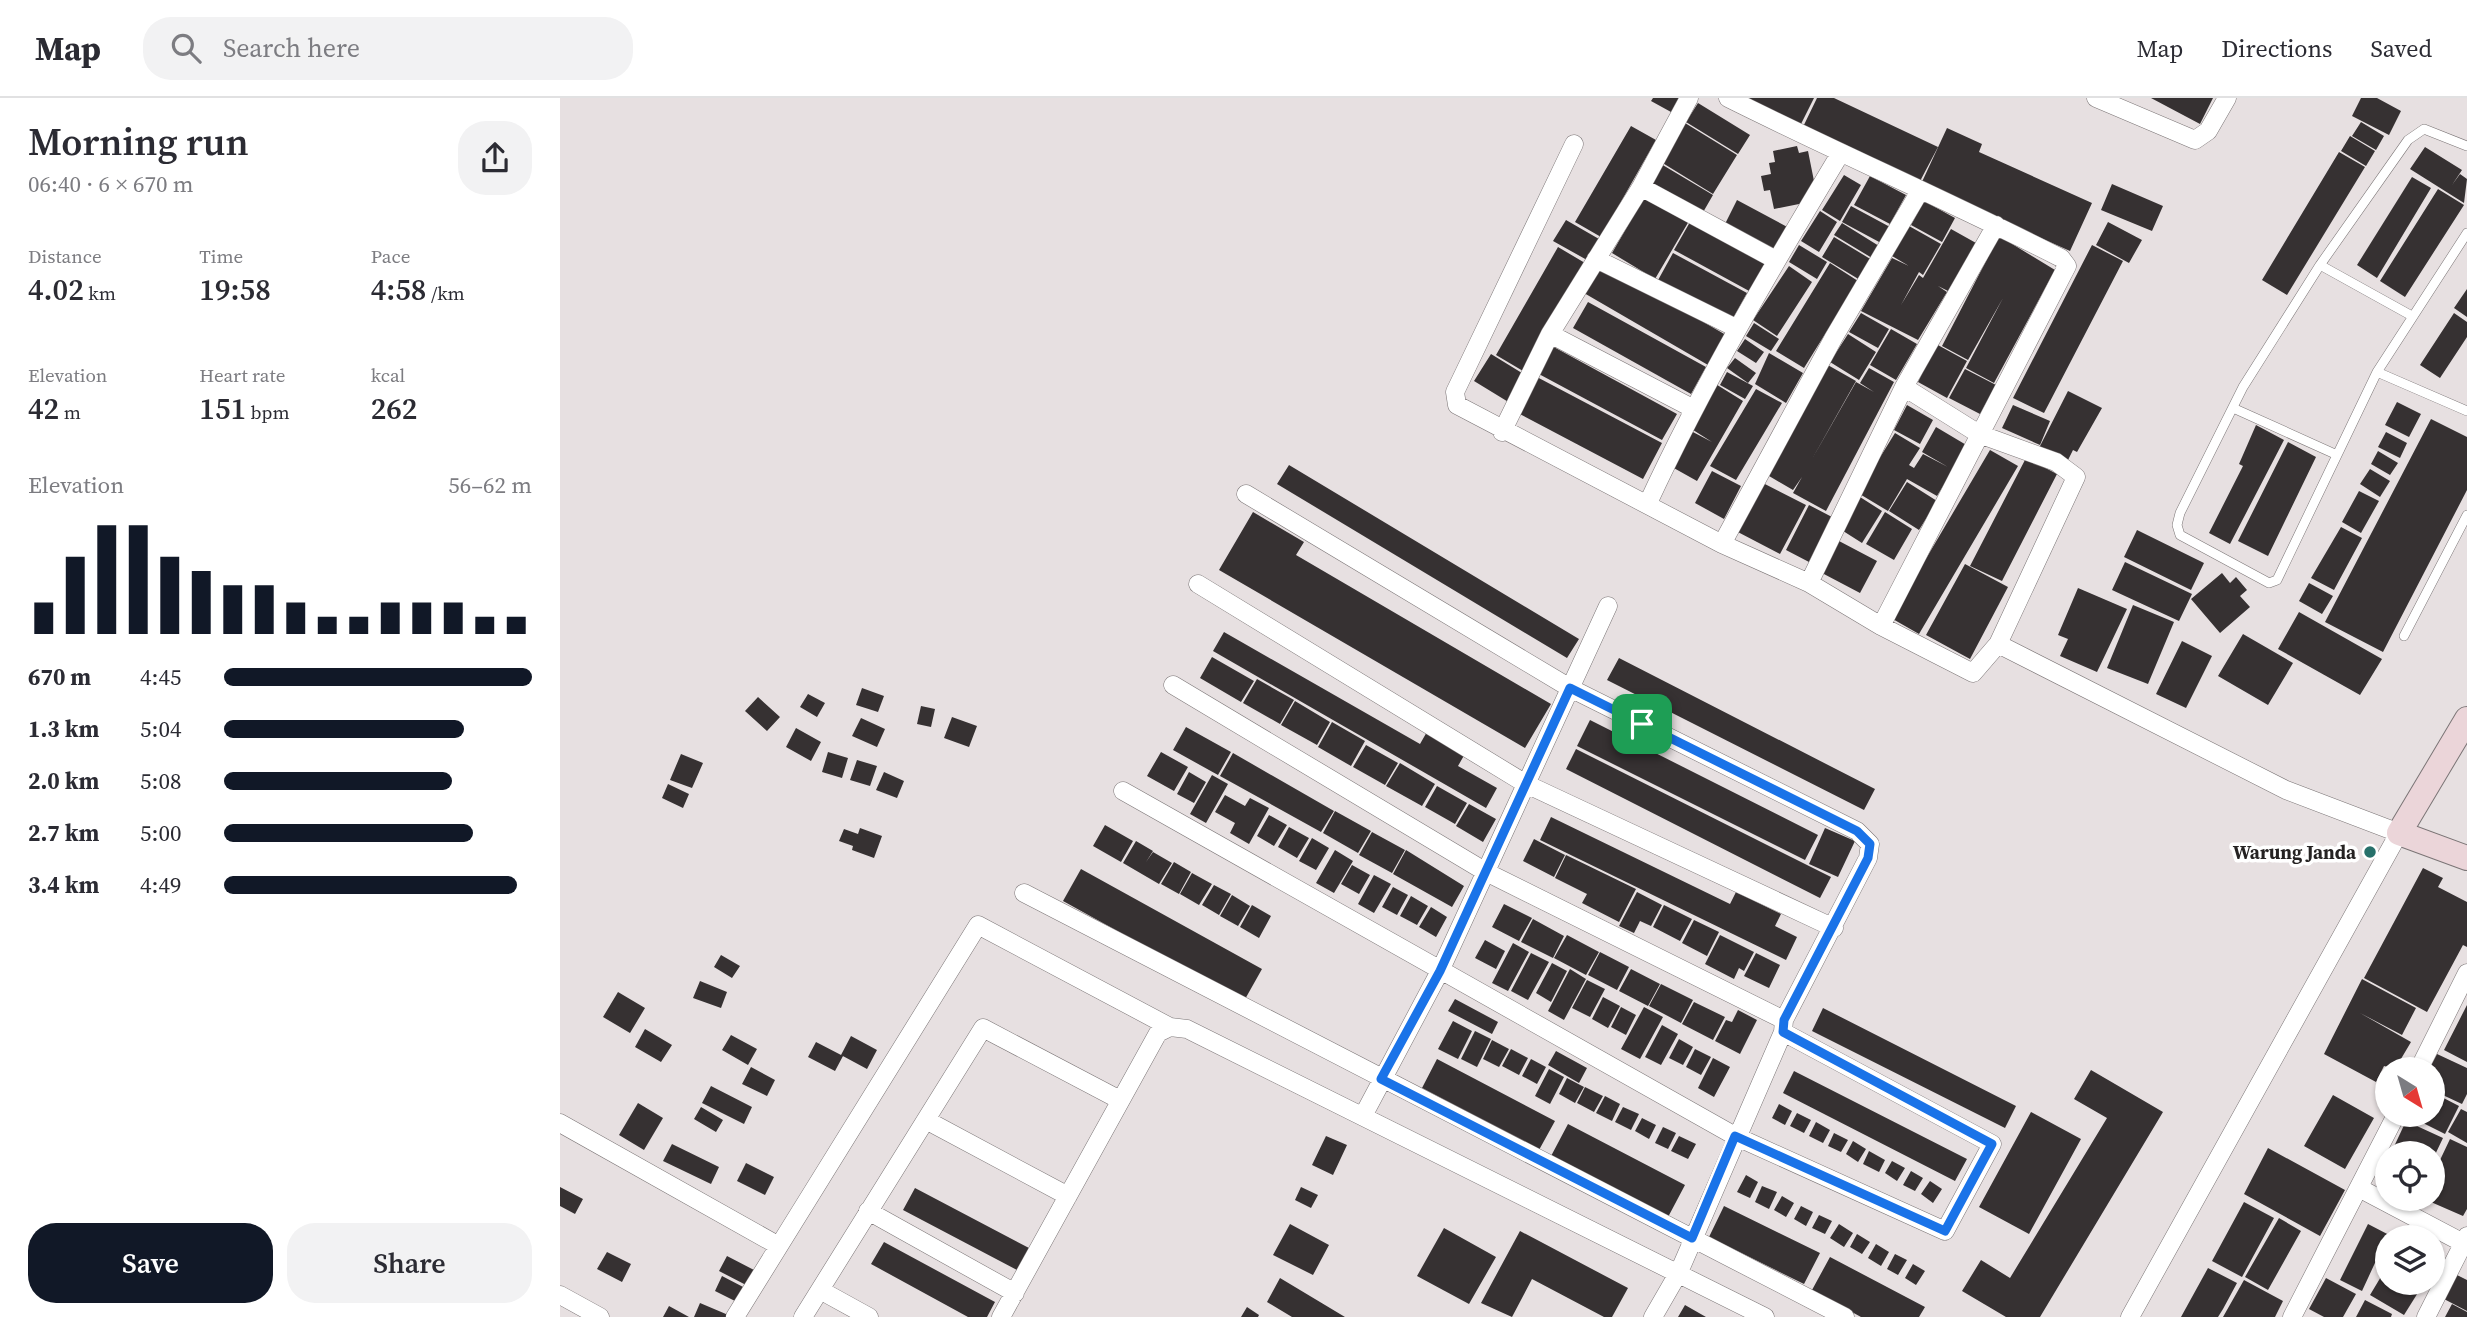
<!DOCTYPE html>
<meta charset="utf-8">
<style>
:root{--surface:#fff;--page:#f2f2f3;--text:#2b2b33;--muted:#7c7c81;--line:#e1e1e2;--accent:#111827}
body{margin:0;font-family:"Source Serif 4",serif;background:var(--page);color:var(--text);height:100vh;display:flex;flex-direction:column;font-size:26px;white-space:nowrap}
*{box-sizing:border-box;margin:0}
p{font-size:23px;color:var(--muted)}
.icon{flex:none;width:38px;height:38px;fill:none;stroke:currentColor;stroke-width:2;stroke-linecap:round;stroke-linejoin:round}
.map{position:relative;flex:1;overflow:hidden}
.drawer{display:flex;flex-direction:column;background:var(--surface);width:560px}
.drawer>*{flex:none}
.needle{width:46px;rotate:143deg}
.tools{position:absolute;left:1815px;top:959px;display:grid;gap:14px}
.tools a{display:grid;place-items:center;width:70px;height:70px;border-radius:50%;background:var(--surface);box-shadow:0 2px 5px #0004;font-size:35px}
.pin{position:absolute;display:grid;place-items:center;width:60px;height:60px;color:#fff;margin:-30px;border-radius:14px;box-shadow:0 4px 10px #0006}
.round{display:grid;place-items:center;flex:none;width:74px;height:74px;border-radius:28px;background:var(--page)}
.headline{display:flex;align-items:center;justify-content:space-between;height:119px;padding:0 28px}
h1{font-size:38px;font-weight:600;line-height:52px}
.figures{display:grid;grid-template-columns:repeat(3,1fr);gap:10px;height:119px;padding:7px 28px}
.figures div{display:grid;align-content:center}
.figures b{font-size:30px;font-weight:600}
.figures small{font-size:19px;font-weight:400}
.figures p{font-size:19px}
.chart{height:196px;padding:14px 28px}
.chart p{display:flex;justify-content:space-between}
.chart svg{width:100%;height:126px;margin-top:7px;stroke:var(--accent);stroke-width:6}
.cta{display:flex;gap:14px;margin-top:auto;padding:14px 28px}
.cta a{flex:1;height:80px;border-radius:28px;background:var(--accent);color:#fff;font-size:28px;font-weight:600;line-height:80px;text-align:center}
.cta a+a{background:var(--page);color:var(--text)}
ul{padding:0 28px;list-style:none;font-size:23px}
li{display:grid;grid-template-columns:112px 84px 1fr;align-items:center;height:52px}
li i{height:18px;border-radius:9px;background:var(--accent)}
header{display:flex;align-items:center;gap:42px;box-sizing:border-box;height:98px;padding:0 35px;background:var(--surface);border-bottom:2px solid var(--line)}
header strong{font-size:33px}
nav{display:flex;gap:38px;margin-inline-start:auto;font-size:24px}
.search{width:490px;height:63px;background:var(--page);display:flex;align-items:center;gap:18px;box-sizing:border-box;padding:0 24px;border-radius:28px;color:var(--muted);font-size:26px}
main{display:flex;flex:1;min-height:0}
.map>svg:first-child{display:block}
</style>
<header>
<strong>Map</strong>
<div class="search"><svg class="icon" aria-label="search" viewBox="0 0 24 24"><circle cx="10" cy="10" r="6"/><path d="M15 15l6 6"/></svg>Search here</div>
<nav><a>Map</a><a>Directions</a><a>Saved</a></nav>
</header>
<main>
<section class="drawer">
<div class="headline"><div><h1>Morning run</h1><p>06:40 · 6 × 670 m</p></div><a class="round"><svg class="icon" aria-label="share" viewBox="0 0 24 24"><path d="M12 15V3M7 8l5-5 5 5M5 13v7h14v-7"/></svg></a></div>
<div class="figures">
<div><p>Distance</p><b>4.02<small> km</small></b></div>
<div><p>Time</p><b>19:58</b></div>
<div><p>Pace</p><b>4:58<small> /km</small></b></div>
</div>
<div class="figures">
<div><p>Elevation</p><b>42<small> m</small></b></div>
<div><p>Heart rate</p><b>151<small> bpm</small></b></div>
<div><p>kcal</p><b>262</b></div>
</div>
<div class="chart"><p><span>Elevation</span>56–62 m</p>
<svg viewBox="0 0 160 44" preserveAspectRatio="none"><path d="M5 44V33M15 44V17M25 44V6M35 44V6M45 44V17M55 44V22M65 44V27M75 44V27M85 44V33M95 44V38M105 44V38M115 44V33M125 44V33M135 44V33M145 44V38M155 44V38"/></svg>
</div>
<ul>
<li><b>670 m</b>4:45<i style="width:100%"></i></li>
<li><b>1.3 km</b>5:04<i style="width:78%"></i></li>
<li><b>2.0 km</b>5:08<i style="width:74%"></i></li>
<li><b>2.7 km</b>5:00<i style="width:81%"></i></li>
<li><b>3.4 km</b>4:49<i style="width:95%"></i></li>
</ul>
<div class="cta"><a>Save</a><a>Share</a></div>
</section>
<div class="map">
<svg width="1907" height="1219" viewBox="0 0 1907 1219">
<rect width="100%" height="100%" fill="#e7e0e1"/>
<path fill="#363132" d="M1093 0H1119L1111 14 1091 3Z
M1183 0H1254L1241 26Z
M1257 0H1274L1378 49 1358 87 1242 31Z
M1591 0H1653L1640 26Z
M1801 0H1817L1841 13 1829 37 1792 18Z
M1138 5 1190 37 1178 56 1126 24Z
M1801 24 1824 38 1816 52 1792 38Z
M1125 25 1177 57 1153 96 1101 64Z
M1071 28 1096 42 1041 139 1015 124Z
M1387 30 1422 46 1419 54 1532 105 1510 153 1361 86Z
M1790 38 1815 53 1806 68 1781 53Z
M1237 48 1239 55 1248 53 1256 93 1249 104 1214 111 1210 92 1204 93 1201 78 1211 76 1209 65 1215 64 1213 53Z
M1865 49 1902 72 1892 87 1900 76 1907 81 1904 105 1850 71Z
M1779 54 1805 69 1727 197 1702 182Z
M1101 66 1153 97 1142 116 1090 85Z
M1284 77 1301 87 1280 123 1262 112Z
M1310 78 1346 97 1330 126 1294 107Z
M1852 79 1871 90 1817 180 1797 167Z
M1552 86 1603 108 1592 133 1541 112Z
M1878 91 1904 107 1845 199 1820 183Z
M1085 98 1129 123 1095 181 1052 155Z
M1177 102 1231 131 1219 154 1165 126Z
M1364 103 1395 120 1382 144 1351 127Z
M1291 108 1330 129 1321 145 1282 124Z
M1260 113 1277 124 1259 154 1241 143Z
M1006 122 1039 141 1027 162 993 143Z
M1130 124 1207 166 1191 194 1114 152Z
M1548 124 1582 142 1569 165 1536 147Z
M1282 125 1319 148 1312 160 1274 137Z
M1349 128 1381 146 1363 177 1359 174 1341 207 1359 177 1363 180 1391 131 1416 145 1388 193 1378 188 1387 194 1358 242 1301 213 1332 160 1349 168 1332 158Z
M1439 138 1495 172 1434 285 1406 270 1443 200 1408 262 1382 248Z
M1274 139 1312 162 1300 182 1262 159Z
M1239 147 1267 164 1257 181 1229 164Z
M1532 147 1563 163 1484 315 1453 300Z
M998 149 1025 165 963 273 936 257Z
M1113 155 1187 195 1171 224 1097 184Z
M1041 165 1166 237 1148 267 1024 195Z
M1270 165 1298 183 1244 270 1216 253Z
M1229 168 1252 184 1217 238 1193 222Z
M1907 191V219L1894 210Z
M1028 204 1146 269 1131 296 1013 230Z
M1301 215 1329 231 1318 250 1289 234Z
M1894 215 1907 224V239L1880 280 1860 267Z
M1194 225 1219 241 1211 253 1186 238Z
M1331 231 1357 246 1336 282 1310 267Z
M1288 236 1316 254 1299 282 1270 264Z
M1185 241 1204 254 1196 265 1177 253Z
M1376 246 1407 263 1387 300 1358 284Z
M992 248 1117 316 1102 342 977 275Z
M1209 255 1243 275 1226 305 1195 286Z
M931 256 967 278 950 305 914 283Z
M1175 260 1196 275 1188 285 1167 270Z
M1266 266 1296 283 1251 363 1296 284 1314 294 1300 285 1309 270 1334 284 1266 413 1233 395 1242 379 1233 392 1204 375Z
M1405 271 1436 287 1420 316 1389 300Z
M1167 274 1193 288 1185 301 1160 287Z
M975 278 1102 345 1083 381 956 314Z
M1154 285 1183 303 1137 383 1112 369 1131 333 1152 344 1130 330Z
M1196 291 1222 305 1176 382 1150 368Z
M1508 293 1542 310 1517 354 1513 352 1506 366 1478 352Z
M1837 304 1861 316 1849 339 1825 327Z
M1347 307 1373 322 1360 346 1334 332Z
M1453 307 1490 323 1480 347 1442 330Z
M1871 321 1907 339V392L1823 554 1765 524Z
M1696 327 1724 342 1670 446 1649 435 1683 368 1679 366Z
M1376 329 1408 348 1377 398 1347 381 1328 413 1298 395 1335 335 1360 350 1349 367 1354 370 1363 356 1388 369 1362 354Z
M1826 334 1847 345 1840 360 1818 349Z
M1728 344 1756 359 1708 458 1678 443Z
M1430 352 1458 368 1359 536 1331 520Z
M1818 353 1838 365 1830 377 1811 366Z
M1466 360 1497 376 1442 483 1410 468Z
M729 367 1019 541 1007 560 717 386Z
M1810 371 1830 383 1820 399 1800 386Z
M1152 373 1181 388 1164 421 1135 405Z
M1199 383 1246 407 1220 456 1174 432Z
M1347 384 1377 403 1359 432 1329 413Z
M1799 393 1819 403 1801 435 1782 424Z
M1300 399 1322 413 1302 445 1280 431Z
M1249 407 1272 419 1249 464 1226 452Z
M693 414 744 444 736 457 991 606 965 650 659 472Z
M1325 414 1352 431 1334 462 1306 446Z
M1781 429 1802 440 1774 492 1751 480Z
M1577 432 1644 465 1631 492 1564 459Z
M1279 443 1317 463 1300 495 1262 475Z
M1565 464 1632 496 1619 523 1552 492Z
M1405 466 1448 489 1410 561 1366 537Z
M1662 475 1670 485 1676 479 1687 492 1680 498 1690 509 1660 535 1631 501Z
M1749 485 1773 498 1762 516 1739 503Z
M1518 490 1567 511 1537 574 1500 558 1508 541 1498 537Z
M1573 507 1614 524 1588 586 1547 570Z
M1739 514 1822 561 1800 597 1718 551Z
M664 534 860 646 868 632 906 654 898 668 937 690 926 710 653 553Z
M1683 536 1733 565 1708 607 1658 578Z
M1622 543 1652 558 1626 610 1596 596Z
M652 559 694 583 681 604 640 580Z
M1059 560 1315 691 1304 712 1047 582Z
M697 581 734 602 720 626 683 605Z
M302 590 324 598 318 614 296 607Z
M248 596 265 605 257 619 240 609Z
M198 599 220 619 207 633 185 613Z
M735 603 770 624 757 647 721 627Z
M361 608 375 611 371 629 357 626Z
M392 619 417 628 409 649 384 640Z
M301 620 325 631 317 649 292 638Z
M1030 622 1258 737 1245 762 1017 648Z
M772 624 805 643 791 668 758 649Z
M626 629 671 654 658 677 613 652Z
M236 630 261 644 251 663 226 649Z
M806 647 838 665 825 687 793 669Z
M1016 651 1271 779 1260 800 1006 671Z
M268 654 288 660 282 680 262 674Z
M601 654 628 669 614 693 587 678Z
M673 655 774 713 761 734 660 678Z
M121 656 143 665 132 690 110 682Z
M297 662 317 668 310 688 290 682Z
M840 665 875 686 862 708 826 688Z
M324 674 344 683 337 700 316 692Z
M629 674 646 684 634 705 617 696Z
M652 677 668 686 646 725 630 716Z
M108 686 129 696 123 710 102 700Z
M877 688 907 705 895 726 865 709Z
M665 697 685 708 690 700 709 710 689 746 670 735 675 725 655 714Z
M909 706 936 721 923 744 896 728Z
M775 713 811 733 798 755 763 735Z
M709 717 727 727 714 748 697 738Z
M991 719 1170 806 1176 794 1221 816 1215 828 1237 839 1226 862 980 742Z
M545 727 573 743 561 764 533 748Z
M729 729 749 740 737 760 718 749Z
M300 730 322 738 314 760 292 752 293 748 279 743 284 731 298 736Z
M1265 730 1295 743 1278 779 1249 766Z
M812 734 845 752 832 775 799 757Z
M752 740 769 750 756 772 739 763Z
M974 741 1005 757 994 779 963 763Z
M576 743 593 753 586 764 593 754 612 765 599 786 563 765Z
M775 752 793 763 774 795 756 785Z
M846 752 904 788 892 809 833 776Z
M1006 757 1076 791 1059 824 1022 805 1027 796 995 780Z
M614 764 631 774 619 796 601 786Z
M792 767 810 777 799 796 781 786Z
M1863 770 1883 780 1878 789 1907 804V849L1903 847 1867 914 1804 880Z
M521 771 702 871 684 903 503 803Z
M632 775 652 786 639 807 620 796Z
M814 777 831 786 814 815 798 806Z
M654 787 671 796 659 817 642 807Z
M833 789 848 797 837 817 822 809Z
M1077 794 1102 807 1091 828 1080 823 1074 835 1059 828Z
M672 797 690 808 678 828 660 818Z
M851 798 868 808 857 827 840 818Z
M944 806 972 820 959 843 932 829Z
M692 807 711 818 699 840 680 829Z
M1104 807 1132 821 1120 843 1093 829Z
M871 809 887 819 876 839 859 829Z
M973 821 1004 838 993 860 961 844Z
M1134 822 1159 834 1147 858 1122 845Z
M1007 837 1039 854 1026 877 994 860Z
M1160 837 1194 854 1184 873 1179 870 1174 881 1145 866Z
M925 842 945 853 936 871 915 860Z
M953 845 969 854 948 893 932 885Z
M1040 854 1069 869 1057 892 1028 877Z
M971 855 989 864 968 902 951 893Z
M1196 855 1220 867 1209 890 1184 878Z
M161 857 180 868 172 880 154 869Z
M992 865 1007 873 991 904 976 895Z
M1010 871 1026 881 1004 922 988 913Z
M1071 871 1100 886 1088 908 1059 893Z
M1802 881 1856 910 1842 937 1800 915 1851 944 1835 971 1824 968 1816 984 1764 956Z
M1027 882 1045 891 1030 919 1012 910Z
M140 883 167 894 161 910 133 900Z
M1101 886 1133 902 1121 925 1089 908Z
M58 894 85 910 70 935 43 919Z
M1043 899 1060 908 1048 930 1032 921Z
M895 901 938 924 932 936 888 913Z
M1134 904 1165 919 1153 942 1122 926Z
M1907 907V964L1884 952Z
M1061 909 1076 917 1066 937 1051 929Z
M1084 909 1103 919 1080 961 1061 951Z
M1263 910 1456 1008 1445 1030 1252 933Z
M1178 912 1197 922 1180 956 1155 943 1166 922 1172 924Z
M893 923 912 933 898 961 878 951Z
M1102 927 1118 936 1101 967 1085 959Z
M85 931 112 947 101 964 75 949Z
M915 933 931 941 917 969 901 961Z
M171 937 197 951 188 967 162 952Z
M291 938 317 952 307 971 281 957Z
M1119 941 1133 949 1123 967 1109 960Z
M932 942 949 951 939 969 923 961Z
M256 944 283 958 275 973 248 959Z
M951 951 968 960 959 977 942 968Z
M1135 951 1151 959 1141 977 1126 969Z
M996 953 1027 970 1019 985 988 967Z
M1877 956 1907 970V996L1902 1006 1872 992V971H1869Z
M1153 960 1170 969 1154 999 1138 990Z
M877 961 995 1023 979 1052 862 990Z
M971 961 986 969 977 986 962 978Z
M191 969 215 982 207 998 182 986Z
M989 971 1004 979 990 1006 975 998Z
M1531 972 1603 1014 1480 1219H1446L1402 1193 1421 1162 1450 1180 1547 1020 1514 1001Z
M1234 973 1407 1061 1395 1083 1223 995Z
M1007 980 1024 989 1015 1005 999 996Z
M151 988 192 1009 184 1026 142 1005Z
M1025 989 1043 998 1034 1014 1017 1005Z
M1872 994 1899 1008 1885 1036 1847 1017H1872Z
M1773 997 1814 1020 1785 1071 1744 1048Z
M1045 998 1060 1006 1052 1023 1036 1015Z
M78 1005 103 1020 84 1052 59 1037Z
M1219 1006 1232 1013 1225 1027 1212 1020Z
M141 1009 163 1022 156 1034 134 1021Z
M1063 1009 1079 1016 1071 1032 1055 1024Z
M1901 1011 1907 1014V1045L1888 1034Z
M1471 1014 1521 1041 1469 1136 1419 1109Z
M1237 1015 1251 1022 1244 1035 1230 1028Z
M1082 1020 1096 1027 1089 1041 1075 1033Z
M1846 1023 1883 1040 1872 1063V1055H1831Z
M1256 1024 1270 1032 1263 1045 1249 1038Z
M1008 1026 1125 1087 1107 1121 990 1060Z
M1103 1029 1116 1035 1108 1051 1095 1045Z
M1274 1035 1288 1042 1281 1054 1268 1048Z
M766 1038 787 1047 773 1077 752 1067Z
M1119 1038 1136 1046 1128 1061 1111 1053Z
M1890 1041 1907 1049V1111L1903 1118 1864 1101H1872V1079Z
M1293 1043 1306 1051 1298 1064 1286 1056Z
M112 1046 159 1069 151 1086 103 1063Z
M1708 1050 1785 1092 1760 1138 1684 1096Z
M1309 1053 1325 1062 1319 1074 1303 1066Z
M1332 1063 1345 1070 1337 1083 1325 1075Z
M186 1065 214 1079 205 1097 177 1083Z
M1827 1065V1087L1819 1083Z
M1351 1073 1363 1080 1355 1093 1343 1087Z
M1186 1077 1198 1084 1190 1100 1177 1094Z
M1370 1083 1382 1091 1373 1105 1361 1096Z
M1202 1088 1217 1094 1209 1111 1195 1104Z
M0 1089 23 1101 15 1116 0 1108Z
M741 1089 758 1097 751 1110 735 1102Z
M355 1090 469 1150 457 1172 343 1112Z
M1222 1098 1234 1105 1226 1119 1214 1112Z
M1684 1104 1714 1120 1682 1179 1652 1163Z
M1164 1108 1260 1155 1244 1186 1149 1139Z
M1241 1108 1253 1114 1246 1128 1234 1121Z
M1259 1117 1272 1123 1265 1136 1252 1130Z
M1719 1120 1741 1133 1708 1192 1685 1179Z
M730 1126 769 1147 753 1177 713 1157Z
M1279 1126 1293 1135 1284 1149 1270 1140Z
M1808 1126 1833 1139H1827L1802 1193 1780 1182Z
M884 1130 936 1159 909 1206 857 1178Z
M1843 1130 1860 1139H1838Z
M960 1133 1068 1190 1052 1219H1044L972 1181 952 1219 921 1205Z
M1297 1136 1310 1144 1302 1156 1290 1149Z
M324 1144 435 1204 427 1219H408L311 1166Z
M1316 1146 1329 1154 1321 1168 1308 1160Z
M1872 1146 1881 1151 1872 1167Z
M47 1154 71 1166 62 1184 37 1171Z
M1335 1156 1347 1162 1338 1177 1327 1171Z
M167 1158 194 1172 186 1187 159 1173Z
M1270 1159 1365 1209 1359 1219H1301L1252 1192Z
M1353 1166 1365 1173 1356 1187 1345 1180Z
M1648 1170 1677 1185 1663 1211 1658 1219H1621Z
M1825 1172 1827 1185H1845L1859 1193 1844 1217 1810 1197Z
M1897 1177 1907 1182V1213L1884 1201Z
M162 1178 187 1191 179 1205 155 1193Z
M720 1180 785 1219H732L707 1204Z
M1766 1180 1796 1196 1783 1219H1764L1749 1211Z
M1684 1182 1723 1203 1715 1219H1663Z
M1805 1202 1832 1216 1831 1219H1796Z
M140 1205 173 1219H134Z
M1892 1206 1907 1214V1219H1885Z
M1125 1207 1146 1219H1118Z
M109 1208 129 1219H103Z
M687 1209 699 1217 698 1219H681Z"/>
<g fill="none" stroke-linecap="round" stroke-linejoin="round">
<g stroke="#7b7576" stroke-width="10">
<path id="lane" d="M1907 48 1864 31 1848 42 1760 167 1683 289 1620 415 1617 427 1620 437 1709 485 1717 482 1817 274 1907 135
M1760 167 1852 218
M1817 274 1907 313
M1673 310 1775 356
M1844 538 1907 417"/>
</g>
<g stroke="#7b7576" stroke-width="19">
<path id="street" d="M1168 0C1278 55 1391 104 1501 160L1507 168 1321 528
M1536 0 1635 42 1648 33 1667 0
M1014 46 895 294 897 307 1162 446 1249 485 1321 528 1413 575 1438 546 1516 379 1496 364 1419 336 1344 289
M1081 89 1216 162
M1036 161 1176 230
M990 236 1132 310
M942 334 990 236 1081 89 1129 0
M686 396 1010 590 1297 733 1310 746 1308 760 1224 922
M1088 405C1144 284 1211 171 1280 56
M1162 446 1274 239 1360 93
M1249 485 1344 289 1436 127
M638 486 966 686 1274 830
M1438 546 1726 692 1839 735 1570 1219
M613 587 926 774 1224 922 1223 934 1119 1174 1093 1219
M563 693 1175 1038 1385 1133 1432 1046 1223 934
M464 795 1285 1219
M1859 971 1907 875
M803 1018 880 873 1048 508
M366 1022 508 1098
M0 1025 219 1148
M1799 1090 1907 1147
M308 1113 455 1195
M260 1192 309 1219
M0 1197 40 1219
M175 1219 418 827 610 929
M243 1219 423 930 560 1002
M441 1219 598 935 610 929 627 931 1205 1219
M1732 1219 1836 1017
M1866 1219 1907 1138"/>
</g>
<g stroke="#7b7576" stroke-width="26">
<path id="secondary" d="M1907 621 1839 735 1907 760"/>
</g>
<use href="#lane" stroke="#fff" stroke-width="9"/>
<use href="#street" stroke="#fff" stroke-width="18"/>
<use href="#secondary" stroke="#ebd5d9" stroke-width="24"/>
</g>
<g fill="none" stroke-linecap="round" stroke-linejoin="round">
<g stroke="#fff" stroke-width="14">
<path id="route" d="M1010 590 1297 733 1310 746 1308 760 1224 922 1223 934 1432 1046 1385 1133 1175 1038 1132 1140 821 981 880 873Z"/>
</g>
<use href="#route" stroke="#1a73e8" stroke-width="9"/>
</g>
<circle fill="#27706a" stroke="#fff" stroke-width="2.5" cx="1810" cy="754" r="7"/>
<g text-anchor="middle" stroke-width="7" stroke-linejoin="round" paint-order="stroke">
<g font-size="19" font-weight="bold" fill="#252222" stroke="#fff" text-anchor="end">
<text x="1796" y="761">Warung Janda</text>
</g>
</g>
</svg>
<div class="tools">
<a><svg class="needle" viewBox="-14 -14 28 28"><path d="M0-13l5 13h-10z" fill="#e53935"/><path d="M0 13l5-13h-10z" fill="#7c7c81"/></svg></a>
<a><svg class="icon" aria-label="locate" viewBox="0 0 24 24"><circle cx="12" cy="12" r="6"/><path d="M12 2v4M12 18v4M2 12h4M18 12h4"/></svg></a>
<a><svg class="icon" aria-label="layers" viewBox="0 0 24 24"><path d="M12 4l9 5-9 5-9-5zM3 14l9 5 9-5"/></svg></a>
</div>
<div class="pin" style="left:1082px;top:626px;background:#1e9e55"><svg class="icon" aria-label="arrive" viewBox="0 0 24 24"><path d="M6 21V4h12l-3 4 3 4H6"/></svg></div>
</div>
</main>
